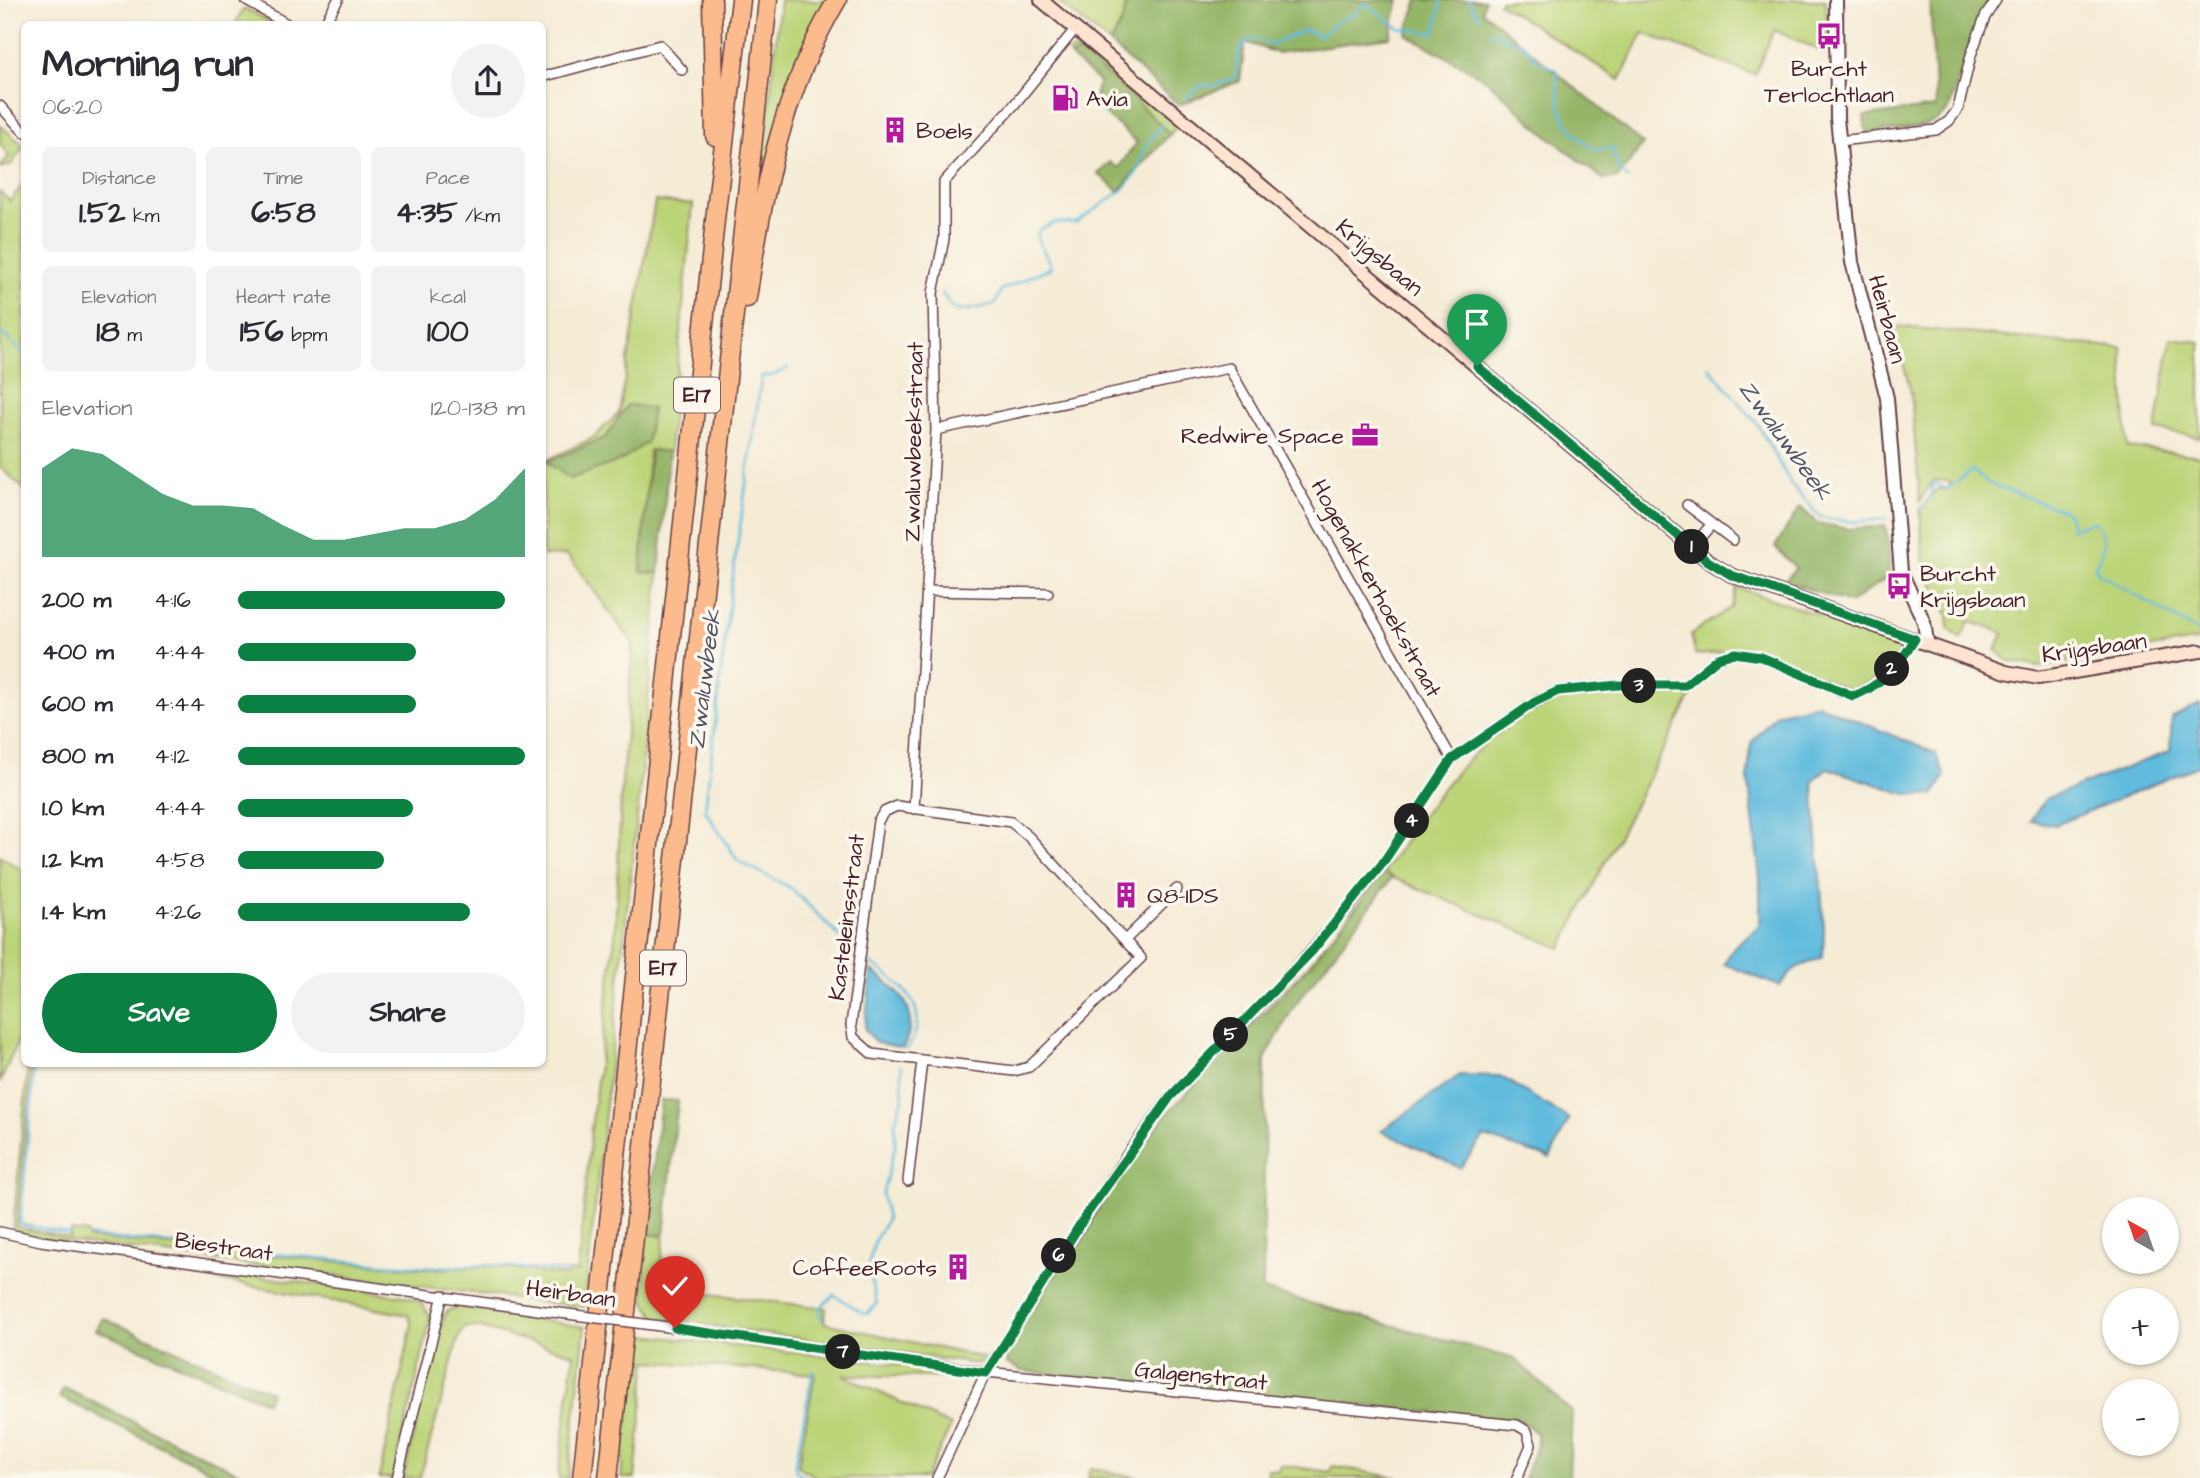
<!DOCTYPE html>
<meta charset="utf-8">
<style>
:root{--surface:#fff;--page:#f2f2f3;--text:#2b2b33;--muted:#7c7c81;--accent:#0b8043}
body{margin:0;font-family:"Architects Daughter",sans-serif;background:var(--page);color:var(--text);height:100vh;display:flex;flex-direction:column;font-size:26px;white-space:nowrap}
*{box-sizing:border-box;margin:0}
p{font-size:23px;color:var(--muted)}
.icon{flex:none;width:38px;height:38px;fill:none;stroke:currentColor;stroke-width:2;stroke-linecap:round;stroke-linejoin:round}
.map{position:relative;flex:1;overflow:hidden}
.sheet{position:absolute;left:21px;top:21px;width:525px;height:1046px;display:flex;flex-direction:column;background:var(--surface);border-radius:10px;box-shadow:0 2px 5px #0004}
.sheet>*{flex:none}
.needle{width:46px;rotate:320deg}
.tools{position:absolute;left:2102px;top:1197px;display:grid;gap:14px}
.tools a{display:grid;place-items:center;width:77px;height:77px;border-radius:50%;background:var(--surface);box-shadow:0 2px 5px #0004;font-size:35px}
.pin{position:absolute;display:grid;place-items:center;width:60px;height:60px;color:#fff;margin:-72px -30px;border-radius:50% 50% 50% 0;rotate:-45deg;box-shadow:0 0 7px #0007}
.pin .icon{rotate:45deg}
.km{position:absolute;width:35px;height:35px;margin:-18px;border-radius:50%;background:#222;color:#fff;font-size:19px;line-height:35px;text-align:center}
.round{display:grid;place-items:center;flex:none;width:74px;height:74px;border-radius:37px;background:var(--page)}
.headline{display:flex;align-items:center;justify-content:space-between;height:119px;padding:0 21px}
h1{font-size:38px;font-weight:700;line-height:52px}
.metrics{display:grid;grid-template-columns:repeat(3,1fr);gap:10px;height:119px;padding:7px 21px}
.metrics div{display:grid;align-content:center;border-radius:10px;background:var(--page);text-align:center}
.metrics b{font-size:30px;font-weight:700}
.metrics small{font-size:19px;font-weight:400}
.metrics p{font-size:19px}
.chart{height:196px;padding:14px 21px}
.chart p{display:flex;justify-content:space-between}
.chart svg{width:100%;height:126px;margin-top:7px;fill:var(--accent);opacity:.7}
.cta{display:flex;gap:14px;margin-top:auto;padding:14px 21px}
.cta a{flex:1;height:80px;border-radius:42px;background:var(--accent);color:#fff;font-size:28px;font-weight:700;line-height:80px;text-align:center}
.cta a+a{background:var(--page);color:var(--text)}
ul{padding:0 21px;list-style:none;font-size:23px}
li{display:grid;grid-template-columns:112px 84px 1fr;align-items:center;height:52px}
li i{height:18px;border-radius:9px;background:var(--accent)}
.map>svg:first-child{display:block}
</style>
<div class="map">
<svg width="2200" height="1478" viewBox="0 0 2200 1478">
<rect width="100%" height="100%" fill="#fbf7ec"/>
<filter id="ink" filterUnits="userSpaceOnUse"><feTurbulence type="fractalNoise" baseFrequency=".0143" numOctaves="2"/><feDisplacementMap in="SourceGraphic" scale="14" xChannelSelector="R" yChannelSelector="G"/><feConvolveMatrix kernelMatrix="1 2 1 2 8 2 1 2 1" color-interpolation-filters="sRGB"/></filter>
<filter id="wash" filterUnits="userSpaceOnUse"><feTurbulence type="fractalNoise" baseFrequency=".00686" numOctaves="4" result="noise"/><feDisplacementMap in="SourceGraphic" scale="28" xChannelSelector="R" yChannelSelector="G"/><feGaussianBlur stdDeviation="1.57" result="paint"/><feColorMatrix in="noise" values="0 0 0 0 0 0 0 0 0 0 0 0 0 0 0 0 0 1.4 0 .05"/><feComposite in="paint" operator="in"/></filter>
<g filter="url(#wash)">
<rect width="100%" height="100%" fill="#f5ecd6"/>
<path fill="#bcd478" stroke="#837a52" stroke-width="2" d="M780 0H832L762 176Z
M1056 0H1127L1123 19 1110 44Z
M1500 0H1826L1828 54 1774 30 1755 75 1643 33 1620 80 1499 3Z
M246 9 275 24H235L242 11Z
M1084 46 1179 125 1170 134 1113 79 1078 52 1071 57 1068 52Z
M0 125 24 146 11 165 0 168 9 156 0 144Z
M24 183V489L0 467V192L10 201Z
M655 201 693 204 669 452 649 451 641 572 659 573 639 799 584 1307 41 1238 13 1230 28 1064H32L17 1227 70 1238 71 1231 87 1233V1238L378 1265 434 1269 491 1266 567 1276 568 1271 578 1272 591 1129 615 937 621 796 633 643C610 614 590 584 567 555L543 556V462L593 438 619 413Z
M1893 326 2122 348 2127 447 2200 456V640L2039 667 2009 661 1996 650 2003 633 1969 621 1961 639 1948 628V615L1924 565 1920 509 1937 489H1948L1951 482 1934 480 1920 501 1911 393Z
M2171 338 2200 342V437L2156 430Z
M1737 587 1891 640 1902 646 1903 650 1873 680 1852 690C1817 680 1784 655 1748 650 1729 647 1713 657 1695 654L1691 634 1731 607Z
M1615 692 1662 695 1693 692 1561 948 1393 878 1384 871C1432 802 1476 728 1561 699 1577 693 1598 694 1615 692Z
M0 856 24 871V1027L0 1083Z
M646 1234 664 1236 659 1288 826 1308 824 1323 984 1358 981 1363H971L656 1318 644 1299Z
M137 1260 403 1296 421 1302 430 1316 428 1330 393 1478H379L412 1324 408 1315 132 1264Z
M458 1307 585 1327 568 1478H558L574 1354 477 1327 464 1328 459 1336 420 1478H403L439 1331 447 1311Z
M636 1334 968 1373 966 1378 843 1375 951 1426 926 1478H818L798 1466 815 1374 647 1361 635 1478H621Z
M1281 1465 1330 1472 1332 1466 1399 1478H1267L1268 1469 1279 1471Z
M1091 1468 1140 1478H1088Z"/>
<path fill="#95b668" stroke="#706a4a" stroke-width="2" d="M1127 0H1399L1390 37 1277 53 1245 42 1240 81 1179 105 1110 44 1123 19Z
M1418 0H1485L1482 11 1643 144 1618 178 1603 179 1539 129 1487 80 1406 34Z
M1930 0H1992L1980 16 1949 109C1931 132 1894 129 1866 133L1864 116 1936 107Z
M1078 52 1113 79 1170 134 1119 191 1098 174 1110 162 1118 168 1137 142 1097 107 1095 98 1099 82 1071 57Z
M627 405 652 408 647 442 622 460 570 479 547 462 606 437Z
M650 450 669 452 659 573 641 572Z
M1800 507 1817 523 1850 529 1886 526 1891 575 1850 603 1784 581 1796 568 1775 547Z
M1384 872 1392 878 1294 1006 1265 1059 1263 1290 1515 1359 1572 1412 1569 1478H1524L1537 1444V1434L1524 1422 1022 1371 1006 1363 1008 1348 1015 1335 1119 1178 1164 1117 1308 966Z
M661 1100 678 1101 664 1236 646 1234Z
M103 1318 271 1392 266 1402 96 1330Z
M64 1388 250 1478H226L59 1397Z"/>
<path fill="#60bbdd" stroke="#556d84" stroke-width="2" d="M1817 704 1935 753 1945 775 1934 795 1906 794 1827 768 1813 781 1824 929 1823 957 1796 968 1779 986 1724 964 1734 947 1760 925V879L1748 776 1751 743 1776 714Z
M2200 704V765L2056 825 2031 821 2045 799 2170 751 2172 717Z
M871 970C901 993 922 1008 903 1048L876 1043 865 1029Z
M1460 1075 1500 1076 1569 1119 1550 1158 1484 1137 1460 1168 1381 1131Z"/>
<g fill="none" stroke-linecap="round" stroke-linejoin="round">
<path stroke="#60bbdd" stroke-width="2.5" d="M1469 0 1478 17
M1490 32 1523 44 1536 59 1557 70C1557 110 1562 127 1595 150L1612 148 1618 167 1628 179
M1185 98 1202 85 1214 86 1235 78 1239 52 1246 40 1259 39 1270 45 1305 30 1320 36 1339 20 1352 16 1365 3 1399 28 1433 33 1436 29 1441 0
M942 293 953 309 963 311 995 304 1001 290C1019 284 1032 273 1050 269 1052 255 1033 245 1039 230L1054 223H1076L1124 189 1137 172 1146 145 1162 125
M0 332 24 354
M1708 366 1758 425 1791 484 1820 517 1850 522 1886 519
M788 368 772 376H762L761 380 731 589 705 810 738 861 791 888 850 947
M1920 509 1930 498 1933 483 1948 489 1972 470 1989 484 2063 510 2069 514 2072 529 2090 522 2096 523C2108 536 2105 551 2095 566L2098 573 2200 633
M870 963C903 984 934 1009 907 1049
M35 1064 20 1224 70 1234
M88 1236 381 1264 436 1267 492 1265 567 1272
M822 1320 820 1308 834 1295 863 1313 867 1314 877 1304 868 1267 875 1240 887 1219 882 1195 895 1147V1122L903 1098 901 1066
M807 1478 795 1470V1465L813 1371"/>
</g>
</g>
<g filter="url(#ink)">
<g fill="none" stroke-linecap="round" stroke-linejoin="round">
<g stroke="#643e45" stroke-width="12">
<path id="minor" d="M245 0 287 24
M324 24 338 0
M542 77 660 45 682 70
M0 106 24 132
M1839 141 1936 130 1949 121 1958 109 1971 55 1985 17 1996 0
M936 430 1229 368 1452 759
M1687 505 1733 540
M1692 547 1711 525
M928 591 1048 593
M897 806 1011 822 1029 837 1141 958 1029 1067 1014 1071 872 1054 853 1037 851 1025 878 821 884 812Z
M914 809 936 430 933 293 944 239V182L1014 105 1076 28
M1126 939 1177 889
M908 1181 922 1061
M0 1232 41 1241 552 1312
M675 1328 986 1372 1517 1425 1527 1431 1531 1445 1517 1478
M397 1478 443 1295
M937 1478 986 1372 1128 1153 1171 1096 1269 997 1351 905 1382 864 1452 759 1535 702 1558 691 1619 685H1685L1718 658 1735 653 1761 657 1853 696C1880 687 1900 664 1915 639"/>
</g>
<g stroke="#643e45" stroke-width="16">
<path id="tertiary" d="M1836 0 1837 118 1852 262 1887 398 1901 572 1924 622 1927 642"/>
</g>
<g stroke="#643e45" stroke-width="16">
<path id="secondary" d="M1041 0 1708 561 1731 575 2006 672 2038 678 2200 651"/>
</g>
<g stroke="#643e45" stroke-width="21">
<path id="motorway" d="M712 0 715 136
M747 298C763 192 781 94 837 0
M582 1478 716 211 741 0
M608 1478 768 0"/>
</g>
<use href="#minor" stroke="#fff" stroke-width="9"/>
<use href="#tertiary" stroke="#fff" stroke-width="12"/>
<use href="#secondary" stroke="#fde4d1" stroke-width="12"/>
<use href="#motorway" stroke="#fbbb8c" stroke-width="18"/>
<g stroke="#643e45" stroke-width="12" stroke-linecap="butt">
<path id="minor-bridge" d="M552 1312 675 1328"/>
</g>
<use href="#minor-bridge" stroke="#fff" stroke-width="9"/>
</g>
</g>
<g fill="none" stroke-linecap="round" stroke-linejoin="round" filter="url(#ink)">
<g stroke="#fff" stroke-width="14">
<path id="route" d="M675 1328 986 1373 1086 1215 1171 1096 1313 950 1382 864 1452 759 1535 702 1558 691 1619 685H1685L1718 658 1735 653 1761 657 1853 696C1880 687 1900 664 1915 639L1731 575 1708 561 1477 366"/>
</g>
<use href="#route" stroke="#0b8043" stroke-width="9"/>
</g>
<defs>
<g id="bus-bare" transform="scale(2.1)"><path d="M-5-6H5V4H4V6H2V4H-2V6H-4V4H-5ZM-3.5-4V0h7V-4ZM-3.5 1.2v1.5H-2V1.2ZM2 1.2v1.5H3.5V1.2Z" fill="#b5179e" stroke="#fbf7ec" stroke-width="2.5" paint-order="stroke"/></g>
<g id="fuel-bare" transform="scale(2.1)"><path d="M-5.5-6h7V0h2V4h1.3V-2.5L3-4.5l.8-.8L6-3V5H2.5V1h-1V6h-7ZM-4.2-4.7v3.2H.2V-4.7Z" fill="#b5179e" stroke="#fbf7ec" stroke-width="2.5" paint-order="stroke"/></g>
<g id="building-bare" transform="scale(2.1)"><path d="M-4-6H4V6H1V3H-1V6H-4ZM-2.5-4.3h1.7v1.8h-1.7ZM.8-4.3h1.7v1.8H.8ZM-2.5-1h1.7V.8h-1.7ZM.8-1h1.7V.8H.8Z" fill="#b5179e" stroke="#fbf7ec" stroke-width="2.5" paint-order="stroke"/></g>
<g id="office-bare" transform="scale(2.1)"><path d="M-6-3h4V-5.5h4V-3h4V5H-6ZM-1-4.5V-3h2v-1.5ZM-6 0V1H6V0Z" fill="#b5179e" stroke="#fbf7ec" stroke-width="2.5" paint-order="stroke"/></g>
</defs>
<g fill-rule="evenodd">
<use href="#bus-bare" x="1829" y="36"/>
<use href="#fuel-bare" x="1065" y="98"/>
<use href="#building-bare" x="895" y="130"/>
<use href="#office-bare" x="1365" y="435"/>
<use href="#bus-bare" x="1899" y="586"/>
<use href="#building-bare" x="1126" y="895"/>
<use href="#building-bare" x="958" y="1267"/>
</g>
<g text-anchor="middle" stroke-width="7" stroke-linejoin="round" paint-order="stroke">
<g fill="#fbf7ec" stroke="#7f6065" stroke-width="2">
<rect x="674" y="377.5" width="46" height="35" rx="5"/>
<rect x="640" y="950.5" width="46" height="35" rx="5"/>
</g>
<g font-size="21" font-weight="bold" fill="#4a1f2b">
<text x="697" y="402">E17</text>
<text x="663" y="975">E17</text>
</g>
<g font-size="23" fill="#4a1f2b" stroke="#fbf7ec" text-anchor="start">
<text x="1829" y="76" text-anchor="middle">Burcht<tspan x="1829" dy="26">Terlochtlaan</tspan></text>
<text x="1086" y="106">Avia</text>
<text x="916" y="138">Boels</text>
<text x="1344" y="443" text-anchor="end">Redwire Space</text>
<text x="1920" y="581">Burcht<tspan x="1920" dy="26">Krijgsbaan</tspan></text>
<text x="1147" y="903">Q8-IDS</text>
<text x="937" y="1275" text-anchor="end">CoffeeRoots</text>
</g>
<g font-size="23" fill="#4a1f2b" stroke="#fbf7ec">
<text transform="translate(1380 257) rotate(40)" y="8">Krijgsbaan</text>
<text transform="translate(1888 319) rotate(75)" y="8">Heirbaan</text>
<text transform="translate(913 442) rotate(-89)" y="8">Zwaluwbeekstraat</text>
<text transform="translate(1377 588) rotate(61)" y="8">Hogenakkerhoekstraat</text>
<text transform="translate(2094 647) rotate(-8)" y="8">Krijgsbaan</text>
<text transform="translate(846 917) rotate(-83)" y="8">Kasteleinsstraat</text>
<text transform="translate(224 1246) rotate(8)" y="8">Biestraat</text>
<text transform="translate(571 1293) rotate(8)" y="8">Heirbaan</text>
<text transform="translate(1201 1375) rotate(6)" y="8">Galgenstraat</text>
</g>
<g font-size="24" font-style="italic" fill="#525669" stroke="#fbf7ec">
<text transform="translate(1786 440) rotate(54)" y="8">Zwaluwbeek</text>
<text transform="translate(704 679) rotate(-83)" y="8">Zwaluwbeek</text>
</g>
</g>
</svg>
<div class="tools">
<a><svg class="needle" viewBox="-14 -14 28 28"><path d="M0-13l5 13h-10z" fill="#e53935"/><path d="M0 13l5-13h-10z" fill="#7c7c81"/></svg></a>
<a>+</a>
<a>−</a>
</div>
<div class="pin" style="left:1477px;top:366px;background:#1e9e55"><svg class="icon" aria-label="arrive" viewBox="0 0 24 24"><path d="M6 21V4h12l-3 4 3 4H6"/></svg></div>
<div class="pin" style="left:675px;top:1328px;background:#d93025"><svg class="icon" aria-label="check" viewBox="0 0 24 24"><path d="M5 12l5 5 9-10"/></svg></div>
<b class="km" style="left:1692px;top:547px">1</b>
<b class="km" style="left:1892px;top:669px">2</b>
<b class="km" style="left:1639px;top:686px">3</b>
<b class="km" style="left:1412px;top:821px">4</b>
<b class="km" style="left:1231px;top:1035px">5</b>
<b class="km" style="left:1059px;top:1256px">6</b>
<b class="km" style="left:843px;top:1352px">7</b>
<section class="sheet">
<div class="headline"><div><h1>Morning run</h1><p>06:20</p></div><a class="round"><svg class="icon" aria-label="share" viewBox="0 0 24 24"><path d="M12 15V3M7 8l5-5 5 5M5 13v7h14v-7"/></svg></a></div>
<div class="metrics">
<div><p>Distance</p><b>1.52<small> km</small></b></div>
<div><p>Time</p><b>6:58</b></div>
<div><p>Pace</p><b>4:35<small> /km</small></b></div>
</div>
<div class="metrics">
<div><p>Elevation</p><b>18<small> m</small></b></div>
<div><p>Heart rate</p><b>156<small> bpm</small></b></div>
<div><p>kcal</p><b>100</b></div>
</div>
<div class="chart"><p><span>Elevation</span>120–138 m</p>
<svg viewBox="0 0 160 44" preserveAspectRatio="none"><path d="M0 44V13L10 6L20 8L30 15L40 22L50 26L60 26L70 27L80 33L90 38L100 38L110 36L120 34L130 34L140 31L150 24L160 13V44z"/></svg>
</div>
<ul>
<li><b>200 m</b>4:16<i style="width:93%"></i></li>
<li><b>400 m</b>4:44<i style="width:62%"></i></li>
<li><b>600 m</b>4:44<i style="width:62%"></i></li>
<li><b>800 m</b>4:12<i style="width:100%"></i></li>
<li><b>1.0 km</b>4:44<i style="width:61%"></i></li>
<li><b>1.2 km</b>4:58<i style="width:51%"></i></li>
<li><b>1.4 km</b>4:26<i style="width:81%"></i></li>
</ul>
<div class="cta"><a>Save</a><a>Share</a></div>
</section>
</div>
